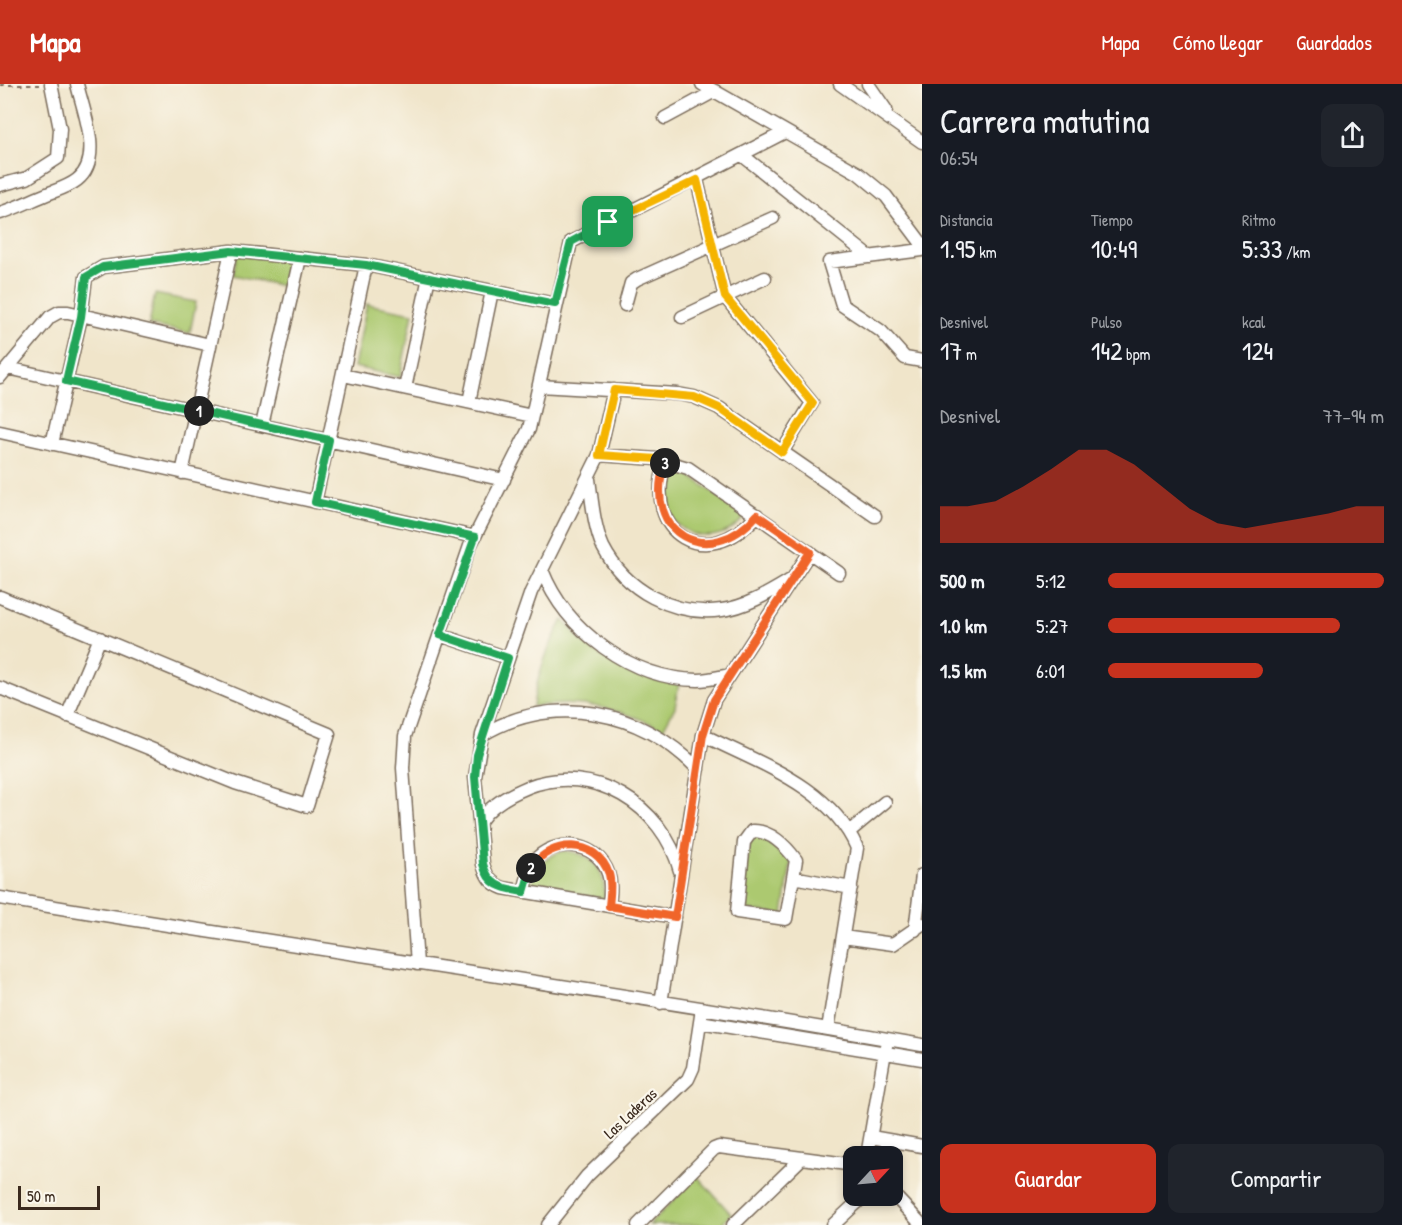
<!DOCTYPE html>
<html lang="es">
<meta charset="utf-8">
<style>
:root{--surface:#171b24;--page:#20242c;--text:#f1f3f6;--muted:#9ea1a6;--accent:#c8321e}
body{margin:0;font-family:"Patrick Hand",sans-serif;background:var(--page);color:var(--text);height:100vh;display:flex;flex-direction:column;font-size:22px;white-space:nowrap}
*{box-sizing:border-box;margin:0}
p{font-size:20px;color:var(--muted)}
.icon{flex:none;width:33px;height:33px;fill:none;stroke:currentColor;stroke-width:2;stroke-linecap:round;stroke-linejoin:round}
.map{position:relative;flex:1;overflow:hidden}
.panel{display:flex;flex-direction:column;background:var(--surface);width:480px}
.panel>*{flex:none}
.needle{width:39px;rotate:64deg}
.buttons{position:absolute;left:843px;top:1062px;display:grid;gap:12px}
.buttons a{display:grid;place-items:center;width:60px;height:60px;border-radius:12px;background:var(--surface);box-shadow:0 3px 9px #0003;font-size:30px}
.scale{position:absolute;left:18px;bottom:15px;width:82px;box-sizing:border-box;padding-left:6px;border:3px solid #3b2a1e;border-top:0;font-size:16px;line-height:21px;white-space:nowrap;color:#3b2a1e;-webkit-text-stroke:4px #fbf7ec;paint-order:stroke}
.pin{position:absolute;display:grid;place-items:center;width:51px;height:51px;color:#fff;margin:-26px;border-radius:12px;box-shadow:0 3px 9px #0006}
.km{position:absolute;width:30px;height:30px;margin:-15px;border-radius:50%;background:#222;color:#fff;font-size:16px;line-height:30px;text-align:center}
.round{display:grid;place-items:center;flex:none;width:63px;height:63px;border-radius:12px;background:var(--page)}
.head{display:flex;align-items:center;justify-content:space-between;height:102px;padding:0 18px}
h1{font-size:33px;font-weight:600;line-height:45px}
.figures{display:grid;grid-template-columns:repeat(3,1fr);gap:9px;height:102px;padding:6px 18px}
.figures div{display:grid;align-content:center}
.figures b{font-size:26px;font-weight:600}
.figures small{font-size:16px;font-weight:400}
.figures p{font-size:16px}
.chart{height:168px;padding:12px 18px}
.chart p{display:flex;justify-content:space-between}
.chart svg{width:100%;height:108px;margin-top:6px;fill:var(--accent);opacity:.7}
.cta{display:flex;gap:12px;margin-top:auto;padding:12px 18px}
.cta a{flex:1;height:69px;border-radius:12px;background:var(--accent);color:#fff;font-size:24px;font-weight:600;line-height:69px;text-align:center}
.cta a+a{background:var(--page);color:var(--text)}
ul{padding:0 18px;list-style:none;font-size:20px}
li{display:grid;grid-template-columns:96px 72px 1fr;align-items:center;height:45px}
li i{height:15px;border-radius:8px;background:var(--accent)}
header{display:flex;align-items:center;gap:36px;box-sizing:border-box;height:84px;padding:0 30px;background:var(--accent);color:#fff}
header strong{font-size:28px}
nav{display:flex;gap:33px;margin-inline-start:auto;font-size:21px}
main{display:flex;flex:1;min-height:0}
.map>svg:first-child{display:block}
</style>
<header>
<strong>Mapa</strong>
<nav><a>Mapa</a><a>Cómo llegar</a><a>Guardados</a></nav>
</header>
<main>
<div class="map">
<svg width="922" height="1141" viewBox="0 0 922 1141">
<rect width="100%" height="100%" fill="#fbf7ec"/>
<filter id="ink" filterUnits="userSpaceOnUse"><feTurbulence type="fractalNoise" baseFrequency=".0167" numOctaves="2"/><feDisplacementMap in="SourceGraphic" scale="12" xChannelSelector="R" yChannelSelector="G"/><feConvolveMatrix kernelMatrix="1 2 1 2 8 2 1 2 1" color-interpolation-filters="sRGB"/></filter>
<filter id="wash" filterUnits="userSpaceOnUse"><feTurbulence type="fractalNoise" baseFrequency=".008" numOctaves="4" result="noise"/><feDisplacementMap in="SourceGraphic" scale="24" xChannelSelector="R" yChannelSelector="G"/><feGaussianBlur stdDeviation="1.35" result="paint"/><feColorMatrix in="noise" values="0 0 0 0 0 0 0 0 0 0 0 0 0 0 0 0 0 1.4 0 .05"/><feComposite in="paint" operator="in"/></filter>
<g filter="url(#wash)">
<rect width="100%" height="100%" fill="#f0e5ca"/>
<path fill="#acc970" stroke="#747a47" stroke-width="1.5" d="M238 164 291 169 283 202 233 191Z
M155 210 196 218 190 249 149 241Z
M367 220 413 229 400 293 354 283Z
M672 386 690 392 746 432C706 479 645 435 672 386Z
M563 536C571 544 577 553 585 560 610 582 648 592 679 599L675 623 663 645C614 622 586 617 533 622 537 590 547 564 563 536Z
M760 751 781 765 791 778 783 831 739 825 750 755Z
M563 767C591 768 607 786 604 815L531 802C535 782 544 773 563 767Z
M697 1092 731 1130 721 1141H649Z"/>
</g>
<g filter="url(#ink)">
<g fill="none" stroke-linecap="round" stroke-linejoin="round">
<g stroke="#7a6b5a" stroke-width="15">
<path id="minor" d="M702 0 858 89 886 112 922 160
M840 0 922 58
M868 0 886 26
M665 34 715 7
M742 71 870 173
M697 96 725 213 812 319 782 368
M0 101 27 94 58 74 60 45 51 0
M0 129C16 124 32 116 47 110 57 106 68 103 77 96 104 75 83 27 77 0
M922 166 829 178 842 221 881 247 905 274 922 277
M625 221 631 199 637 195 773 134
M682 233 765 194
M8 284 504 396
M343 291 532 332
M0 293 50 233 59 228H68L210 261
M539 302 678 310 694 313 719 324 875 432
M405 304 429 193
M614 306 599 371 531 508 482 651 475 693 483 780C487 794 491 799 503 804L675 833
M469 318 492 207
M262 341 300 174
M0 348 475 453
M52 360 81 233 86 193 103 183 231 167 366 181 555 220
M599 371 657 375 688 384 839 489
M666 377C641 451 707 489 757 431
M182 389 231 167
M589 395C592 417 594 443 603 463 625 506 674 533 722 526 746 523 769 509 789 497
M315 418 366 181
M542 486C566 547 631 595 698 596 708 596 720 593 730 591
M0 513 329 650 307 722 235 699 0 604
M440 551 508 574
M67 632 100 554
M482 651C554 608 641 626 698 685
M703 651C760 680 830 702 857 764L828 945
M480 737C490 721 511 710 528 703 593 678 663 721 680 787
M752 747C770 746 786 762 796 776L786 835 737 828 744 758Z
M850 747 885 718
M793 793 851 804
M524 808C527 796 529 783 538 773 560 753 598 760 608 789 612 800 610 811 609 822
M0 814C307 865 616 907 922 961
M915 846 922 791
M843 853 893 860 922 840
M417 880 403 684 405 652 470 462 529 345 571 158 785 48
M661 919 703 651 714 616 810 468
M700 938 922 975
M871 1053 922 1062
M867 1072 886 962
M892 1109 922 1141
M548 1141 587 1092 688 995 693 984 702 925
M638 1141 714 1065 719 1063 802 1074
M733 1141 802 1074 854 1081
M833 1141 864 1112"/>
</g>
<path stroke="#7a6b5a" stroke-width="2" stroke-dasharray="4.5 4.5" stroke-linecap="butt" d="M0 1H39"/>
<use href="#minor" stroke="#fff" stroke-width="12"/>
</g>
</g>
<g fill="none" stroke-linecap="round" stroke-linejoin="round" filter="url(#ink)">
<g stroke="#fff" stroke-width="12">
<path id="split-1" d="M199 327 66 297 81 233 86 193 103 183 231 167 366 181 555 220 571 158 608 138"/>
</g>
<g stroke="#fff" stroke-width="12">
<path id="split-2" d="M199 327 329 356 315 418 475 453 440 551 508 574 477 671 475 693 483 780C489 803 503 804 524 808L531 784"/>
</g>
<g stroke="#fff" stroke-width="12">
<path id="split-3" d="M531 784C550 755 596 753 609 790 612 800 610 811 609 822L675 833 703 651 714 616 810 468 757 431C709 487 641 450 665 379"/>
</g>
<g stroke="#fff" stroke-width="12">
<path id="split-4" d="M608 138 697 96 725 213 813 319 782 368 719 324 694 313 614 306 599 371 657 375 666 377 665 379"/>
</g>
<use href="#split-1" stroke="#22a559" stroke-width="8"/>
<use href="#split-2" stroke="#22a559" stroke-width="8"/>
<use href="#split-3" stroke="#f0652b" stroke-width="8"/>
<use href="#split-4" stroke="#f5b400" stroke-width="8"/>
</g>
<g text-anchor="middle" stroke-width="4.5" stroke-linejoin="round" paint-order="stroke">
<g font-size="16" fill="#3b2a1e" stroke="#fbf7ec">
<text transform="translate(630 1029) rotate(-43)" y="6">Las Laderas</text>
</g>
</g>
</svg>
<div class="buttons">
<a><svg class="needle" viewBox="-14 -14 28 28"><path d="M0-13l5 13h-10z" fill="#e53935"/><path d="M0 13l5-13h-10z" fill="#9ea1a6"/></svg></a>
</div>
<div class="scale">50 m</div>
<div class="pin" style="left:608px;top:138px;background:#1e9e55"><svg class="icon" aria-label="arrive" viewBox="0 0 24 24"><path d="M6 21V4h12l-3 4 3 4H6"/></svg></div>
<b class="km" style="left:199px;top:327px">1</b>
<b class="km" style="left:531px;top:784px">2</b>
<b class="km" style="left:665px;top:379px">3</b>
</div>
<section class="panel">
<div class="head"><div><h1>Carrera matutina</h1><p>06:54</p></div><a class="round"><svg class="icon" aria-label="share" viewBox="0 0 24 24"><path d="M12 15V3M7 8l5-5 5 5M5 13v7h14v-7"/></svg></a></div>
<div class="figures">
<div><p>Distancia</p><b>1.95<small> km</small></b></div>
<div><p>Tiempo</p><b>10:49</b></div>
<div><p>Ritmo</p><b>5:33<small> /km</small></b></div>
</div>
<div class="figures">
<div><p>Desnivel</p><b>17<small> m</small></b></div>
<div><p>Pulso</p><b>142<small> bpm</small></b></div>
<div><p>kcal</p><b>124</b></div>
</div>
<div class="chart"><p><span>Desnivel</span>77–94 m</p>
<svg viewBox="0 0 160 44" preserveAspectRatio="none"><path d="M0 44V29L10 29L20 27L30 21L40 14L50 6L60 6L70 12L80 21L90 30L100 36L110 38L120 36L130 34L140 32L150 29L160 29V44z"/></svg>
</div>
<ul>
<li><b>500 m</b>5:12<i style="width:100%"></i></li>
<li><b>1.0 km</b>5:27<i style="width:84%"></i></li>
<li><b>1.5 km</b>6:01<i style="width:56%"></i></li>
</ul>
<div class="cta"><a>Guardar</a><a>Compartir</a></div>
</section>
</main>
